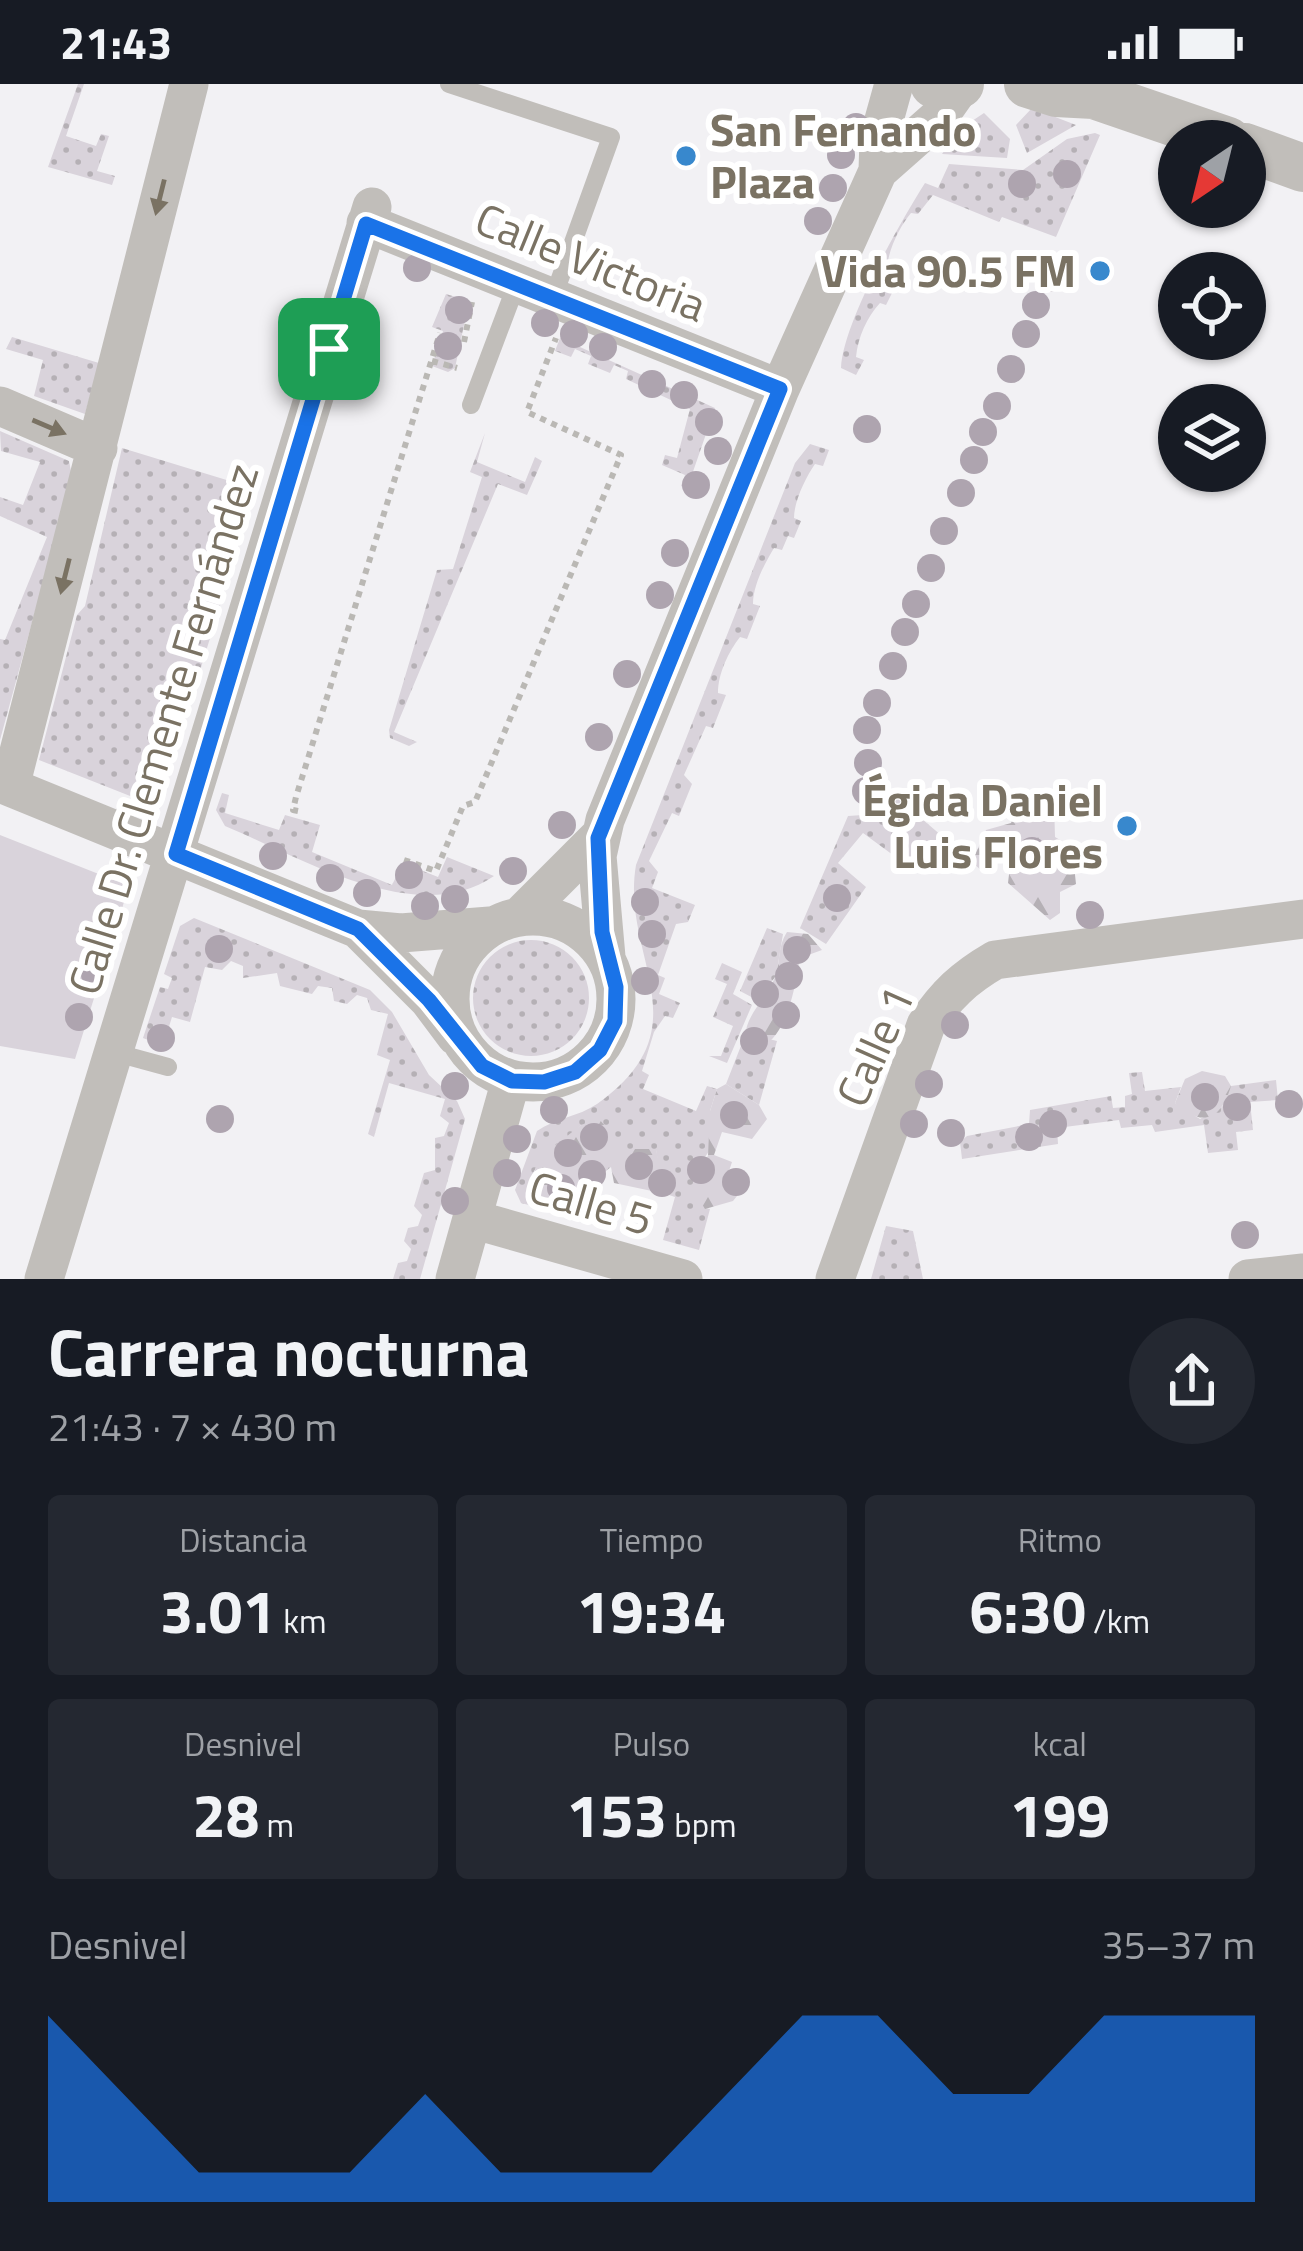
<!DOCTYPE html>
<html lang="es">
<meta charset="utf-8">
<style>
:root{--surface:#171b24;--page:#242831;--text:#f1f3f6;--muted:#9ea1a6;--accent:#1a73e8}
body{margin:0;font-family:"Titillium Web",sans-serif;background:var(--page);color:var(--text);height:100vh;display:flex;flex-direction:column;font-size:45px;white-space:nowrap}
*{box-sizing:border-box;margin:0}
p{font-size:39px;color:var(--muted)}
.icon{flex:none;width:66px;height:66px;fill:none;stroke:currentColor;stroke-width:2;stroke-linecap:round;stroke-linejoin:round}
.map{position:relative;height:1195px;overflow:hidden}
.drawer{display:flex;flex-direction:column;background:var(--surface);flex:1}
.drawer>*{flex:none}
.needle{width:78px;rotate:215deg}
.tools{position:absolute;left:1158px;top:36px;display:grid;gap:24px}
.tools a{display:grid;place-items:center;width:108px;height:108px;border-radius:50%;background:var(--surface);box-shadow:0 3px 9px #0004;font-size:60px}
.pin{position:absolute;display:grid;place-items:center;width:102px;height:102px;color:#fff;margin:-51px;border-radius:24px;box-shadow:0 6px 18px #0006}
.round{display:grid;place-items:center;flex:none;width:126px;height:126px;border-radius:63px;background:var(--page)}
.summary{display:flex;align-items:center;justify-content:space-between;height:204px;padding:0 48px}
h1{font-size:66px;font-weight:700;line-height:90px}
.figures{display:grid;grid-template-columns:repeat(3,1fr);gap:18px;height:204px;padding:12px 48px}
.figures div{display:grid;align-content:center;border-radius:12px;background:var(--page);text-align:center}
.figures b{font-size:60px;font-weight:700}
.figures small{font-size:33px;font-weight:400}
.figures p{font-size:33px}
.chart{height:336px;padding:24px 48px}
.chart p{display:flex;justify-content:space-between}
.chart svg{width:100%;height:216px;margin-top:12px;fill:var(--accent);opacity:.7}
.status{display:flex;justify-content:space-between;align-items:center;height:84px;padding:0 60px;background:var(--surface);direction:ltr}
.status svg{height:33px;fill:currentColor}
.map>svg:first-child{display:block}
</style>
<div class="status"><b>21:43</b><svg viewBox="0 0 49 12"><path d="M0 12V9h3v3zM5 12V6h3v6zM10 12V3h3v9zM15 12V0h3v12zM26 1h20v11H26zM47 4h2v5h-2z"/></svg></div>
<div class="map">
<svg width="1303" height="1195" viewBox="0 0 1303 1195">
<defs>
<pattern id="grass-dots" width="8" height="8" patternUnits="userSpaceOnUse" patternTransform="scale(3)"><rect width="8" height="8" fill="#d9d3db"/><path d="M2 2h.1M6 6h.1" fill="none" stroke="#b5b0b5" stroke-width="1.8" stroke-linecap="round"/></pattern>
<pattern id="forest-firs" width="22" height="20" patternUnits="userSpaceOnUse" patternTransform="scale(3)"><rect width="22" height="20" fill="#d9d3db"/><path d="M5 1l3.5 6h-7zM16 11l3.5 6h-7z" fill="#b5b0b5"/></pattern>
</defs>
<rect width="100%" height="100%" fill="#f2f1f4"/>
<path fill="url(#grass-dots)" d="M78 0H84L66 52 96 62 101 50 109 52 97 87 115 92 112 101 48 83Z
M1032 24 1076 41 1027 69 1016 41Z
M984 29 1010 55 1007 74 942 70 960 45Z
M1095 49 1100 51 1056 153 1002 133 999 138 933 111 918 130 911 129C900 142 889 164 887 183L894 186 887 201 894 205 886 221 880 219C867 233 858 253 856 273L864 276 856 291 841 284C843 239 899 140 925 99L938 104 949 80 1023 86 1067 55Z
M446 210 469 217 455 284 448 288 432 282 443 247 432 243Z
M12 253 99 279 85 330 34 312 43 276 6 265Z
M560 254 715 324 687 405 681 402 685 391 662 381 665 371 677 374 690 325 626 295 628 287 614 281 610 289 588 280 591 272 575 265 571 273 555 267Z
M0 347 69 377 72 392 0 656V555L5 556 47 453 0 432V413L23 421 40 378 1 367Z
M485 349 477 378 525 398 535 373 542 377 527 411 498 400 394 648 417 658 409 662 390 654 389 646 437 486 453 485 482 393 470 388Z
M810 360 829 366 823 382 815 380C806 393 794 417 794 434L801 437 794 454 788 452 782 466 774 464C765 479 753 501 753 520L760 522 747 555 740 553C729 567 718 589 718 609L726 611 713 644 706 642 684 691 692 700 679 732 672 729 649 777 658 788 652 804 695 821 688 838 676 840 658 891 665 894 659 910 680 919 673 934 665 932 654 948 642 987 649 991 643 1005 696 1027 707 1002 717 1005 710 1027 712 1063 693 1090 705 1099V1124L710 1125 699 1166 663 1156 675 1113 666 1110 673 1092 660 1089 656 1066 624 1065 581 1041C562 1063 517 1082 534 1117L591 1137 521 1119 515 1106 537 1047C555 1034 578 1033 597 1020 706 943 620 873 636 781L795 379Z
M122 364 256 405 158 723 39 676 77 531 85 522Z
M882 701 942 752 912 785 863 749 838 779 866 803 826 860 800 844 848 732 863 731 868 722 864 714Z
M222 709 229 711 225 729 279 746 285 731 320 741 312 768 392 801 403 779 438 793 447 773 494 792C417 845 302 774 225 742L216 726Z
M194 834 370 906 392 928 429 991 457 1017 465 1035 420 1195H393L398 1179 407 1177 411 1165 404 1157 408 1144 418 1142 422 1131 414 1122 424 1089 435 1086V1054L444 1052 449 1039 440 1032 445 1015 389 999 374 1053 368 1050 390 976 377 971 388 930 371 926 367 914 357 911 347 920 334 917 332 904 318 902 312 910 280 902 277 889 243 894V882L231 877 222 886 205 883 190 938 172 933 163 962 143 954 160 903 168 905 172 894 164 890 180 842Z
M767 844 783 850 776 892 757 916 740 907Z
M473 914a58 58 0 1 1 116 0a58 58 0 1 1-116 0Z
M722 879 742 888 733 910 752 921 727 979 709 972H721L733 942 713 933 727 900 715 895Z
M744 954V960L761 963 769 955 777 957 759 1021 726 1000Z
M1142 988 1145 1007 1181 1003 1175 1019 1200 1035 1222 1023 1231 1002 1276 996 1278 1016 1250 1018 1253 1046 1236 1048 1238 1066 1208 1069 1204 1041 1155 1048 1152 1041 1121 1044 1119 1036 1057 1044 1058 1060 962 1075 960 1058 967 1052 1029 1040 1030 1026 1111 1012 1113 1024 1125 1023V1012L1132 1010 1129 989Z
M886 1142 913 1147 923 1195H871Z"/>
<path fill="url(#forest-firs)" d="M1034 709 1054 718 1055 753 1072 763 1076 800 1060 808V829L1050 836 1008 799 1010 782 995 775 983 788 972 778 986 746 1011 739 1020 717Z
M787 848 808 850 822 866 800 874C796 896 787 969 747 965 738 935 766 918 775 893 781 877 777 864 787 848Z
M1202 987 1225 992 1231 1002C1221 1036 1202 1044 1175 1019L1185 995Z
M726 1000 759 1021 767 1035 752 1055 722 1048 714 1071 732 1078 728 1090 749 1097 733 1117 705 1125 696 1110 705 1099 692 1090 708 1072 710 1027 717 1005Z
M599 1035 625 1065H656L661 1088 673 1092 666 1110 614 1099 611 1083 582 1106 591 1137 534 1117 529 1108 538 1075 581 1041Z"/>
<path fill="#d9d3db" d="M0 751 129 802 75 975 0 962Z"/>
<g fill="none" stroke-linecap="round" stroke-linejoin="round">
<path stroke="#bab8b4" stroke-width="6" stroke-dasharray="6 6" stroke-linecap="butt" d="M464 258 472 218
M432 277 457 284
M298 727 293 726 296 713 440 249
M404 776 436 787 463 722 475 718 621 371 527 328 556 254"/>
<path stroke="#c1beba" stroke-width="18" d="M449 0 611 53 553 214
M471 321 517 199
M113 968 168 983"/>
<path stroke="#c1beba" stroke-width="39" d="M878 87 879 54 894 0
M366 139 780 305
M0 322 98 364
M0 699 358 845 401 849 490 842
M10 703 189 0
M521 831 598 754
M450 915a83 83 0 1 1 166 0a83 83 0 1 1-166 0Z
M358 845 429 916 456 952
M606 873 597 772 605 736 780 305 878 87 938 34 962 0
M472 1135 683 1195
M44 1195 372 123
M455 1195 511 996
M835 1195 926 941C946 911 964 894 995 876L1303 835
M1248 1195 1303 1189"/>
<path stroke="#c1beba" stroke-width="48" d="M934 0H960
M1028 0 1056 9 1094 11 1228 57
M1245 63 1303 84"/>
</g>
<g fill="#aea4af">
<circle cx="856" cy="43" r="14"/>
<circle cx="841" cy="71" r="14"/>
<circle cx="1067" cy="90" r="14"/>
<circle cx="1022" cy="100" r="14"/>
<circle cx="833" cy="104" r="14"/>
<circle cx="818" cy="137" r="14"/>
<circle cx="417" cy="184" r="14"/>
<circle cx="1049" cy="194" r="14"/>
<circle cx="1036" cy="221" r="14"/>
<circle cx="459" cy="226" r="14"/>
<circle cx="545" cy="239" r="14"/>
<circle cx="574" cy="250" r="14"/>
<circle cx="1026" cy="250" r="14"/>
<circle cx="448" cy="262" r="14"/>
<circle cx="603" cy="263" r="14"/>
<circle cx="1011" cy="285" r="14"/>
<circle cx="652" cy="300" r="14"/>
<circle cx="684" cy="311" r="14"/>
<circle cx="997" cy="322" r="14"/>
<circle cx="709" cy="338" r="14"/>
<circle cx="867" cy="345" r="14"/>
<circle cx="983" cy="348" r="14"/>
<circle cx="718" cy="367" r="14"/>
<circle cx="974" cy="376" r="14"/>
<circle cx="696" cy="401" r="14"/>
<circle cx="961" cy="409" r="14"/>
<circle cx="944" cy="447" r="14"/>
<circle cx="675" cy="469" r="14"/>
<circle cx="931" cy="484" r="14"/>
<circle cx="660" cy="511" r="14"/>
<circle cx="916" cy="520" r="14"/>
<circle cx="905" cy="548" r="14"/>
<circle cx="893" cy="582" r="14"/>
<circle cx="627" cy="590" r="14"/>
<circle cx="877" cy="619" r="14"/>
<circle cx="867" cy="646" r="14"/>
<circle cx="599" cy="653" r="14"/>
<circle cx="868" cy="679" r="14"/>
<circle cx="866" cy="707" r="14"/>
<circle cx="562" cy="741" r="14"/>
<circle cx="1032" cy="767" r="14"/>
<circle cx="273" cy="772" r="14"/>
<circle cx="513" cy="787" r="14"/>
<circle cx="409" cy="791" r="14"/>
<circle cx="330" cy="794" r="14"/>
<circle cx="367" cy="809" r="14"/>
<circle cx="837" cy="814" r="14"/>
<circle cx="455" cy="815" r="14"/>
<circle cx="645" cy="818" r="14"/>
<circle cx="425" cy="822" r="14"/>
<circle cx="1090" cy="831" r="14"/>
<circle cx="652" cy="850" r="14"/>
<circle cx="219" cy="865" r="14"/>
<circle cx="797" cy="866" r="14"/>
<circle cx="95" cy="890" r="14"/>
<circle cx="789" cy="892" r="14"/>
<circle cx="645" cy="897" r="14"/>
<circle cx="765" cy="910" r="14"/>
<circle cx="786" cy="931" r="14"/>
<circle cx="79" cy="933" r="14"/>
<circle cx="955" cy="941" r="14"/>
<circle cx="161" cy="954" r="14"/>
<circle cx="754" cy="957" r="14"/>
<circle cx="929" cy="1000" r="14"/>
<circle cx="455" cy="1002" r="14"/>
<circle cx="1205" cy="1013" r="14"/>
<circle cx="1289" cy="1020" r="14"/>
<circle cx="1237" cy="1023" r="14"/>
<circle cx="554" cy="1026" r="14"/>
<circle cx="734" cy="1031" r="14"/>
<circle cx="220" cy="1035" r="14"/>
<circle cx="914" cy="1040" r="14"/>
<circle cx="1053" cy="1040" r="14"/>
<circle cx="951" cy="1049" r="14"/>
<circle cx="594" cy="1053" r="14"/>
<circle cx="1029" cy="1053" r="14"/>
<circle cx="517" cy="1055" r="14"/>
<circle cx="568" cy="1069" r="14"/>
<circle cx="639" cy="1082" r="14"/>
<circle cx="701" cy="1086" r="14"/>
<circle cx="507" cy="1089" r="14"/>
<circle cx="592" cy="1090" r="14"/>
<circle cx="736" cy="1098" r="14"/>
<circle cx="662" cy="1099" r="14"/>
<circle cx="561" cy="1104" r="14"/>
<circle cx="455" cy="1117" r="14"/>
<circle cx="1245" cy="1151" r="14"/>
</g>
<defs><path id="oneway-solid" d="M-6-.8H1V-3.2L6.5 0L1 3.2V.8H-6Z" transform="scale(3)"/></defs>
<g fill="#7a7263">
<use href="#oneway-solid" transform="translate(160 113) rotate(104)"/>
<use href="#oneway-solid" transform="translate(49 343) rotate(23)"/>
<use href="#oneway-solid" transform="translate(65 492) rotate(104)"/>
</g>
<g fill="none" stroke-linecap="round" stroke-linejoin="round">
<g stroke="#fff" stroke-width="24">
<path id="route" d="M366 140 780 305 598 754 602 848 616 903 615 937 600 966 575 988 544 998 512 997 482 982 429 916 358 845 176 770Z"/>
</g>
<use href="#route" stroke="#1a73e8" stroke-width="15"/>
</g>
<g fill="#3888cd" stroke="#fff" stroke-width="4.5">
<circle cx="686" cy="72" r="12"/>
<circle cx="1100" cy="187" r="12"/>
<circle cx="1127" cy="742" r="12"/>
</g>
<g text-anchor="middle" stroke-width="12" stroke-linejoin="round" paint-order="stroke">
<g font-size="45" font-weight="bold" fill="#7a7263" stroke="#fff" text-anchor="end">
<text x="710" y="62" text-anchor="start">San Fernando<tspan x="710" dy="52">Plaza</tspan></text>
<text x="1076" y="203">Vida 90.5 FM</text>
<text x="1103" y="732">Égida Daniel<tspan x="1103" dy="52">Luis Flores</tspan></text>
</g>
<g font-size="45" fill="#7a7263" stroke="#fff">
<text transform="translate(591 178) rotate(22)" y="16">Calle Victoria</text>
<text transform="translate(163 645) rotate(-73)" y="16">Calle Dr. Clemente Fernández</text>
<text transform="translate(875 962) rotate(-66)" y="16">Calle 1</text>
<text transform="translate(591 1119) rotate(16)" y="16">Calle 5</text>
</g>
</g>
</svg>
<div class="tools">
<a><svg class="needle" viewBox="-14 -14 28 28"><path d="M0-13l5 13h-10z" fill="#e53935"/><path d="M0 13l5-13h-10z" fill="#9ea1a6"/></svg></a>
<a><svg class="icon" aria-label="locate" viewBox="0 0 24 24"><circle cx="12" cy="12" r="6"/><path d="M12 2v4M12 18v4M2 12h4M18 12h4"/></svg></a>
<a><svg class="icon" aria-label="layers" viewBox="0 0 24 24"><path d="M12 4l9 5-9 5-9-5zM3 14l9 5 9-5"/></svg></a>
</div>
<div class="pin" style="left:329px;top:265px;background:#1e9e55"><svg class="icon" aria-label="arrive" viewBox="0 0 24 24"><path d="M6 21V4h12l-3 4 3 4H6"/></svg></div>
</div>
<section class="drawer">
<div class="summary"><div><h1>Carrera nocturna</h1><p>21:43 · 7 × 430 m</p></div><a class="round"><svg class="icon" aria-label="share" viewBox="0 0 24 24"><path d="M12 15V3M7 8l5-5 5 5M5 13v7h14v-7"/></svg></a></div>
<div class="figures">
<div><p>Distancia</p><b>3.01<small> km</small></b></div>
<div><p>Tiempo</p><b>19:34</b></div>
<div><p>Ritmo</p><b>6:30<small> /km</small></b></div>
</div>
<div class="figures">
<div><p>Desnivel</p><b>28<small> m</small></b></div>
<div><p>Pulso</p><b>153<small> bpm</small></b></div>
<div><p>kcal</p><b>199</b></div>
</div>
<div class="chart"><p><span>Desnivel</span>35–37 m</p>
<svg viewBox="0 0 160 44" preserveAspectRatio="none"><path d="M0 44V6L10 22L20 38L30 38L40 38L50 22L60 38L70 38L80 38L90 22L100 6L110 6L120 22L130 22L140 6L150 6L160 6V44z"/></svg>
</div>
</section>
